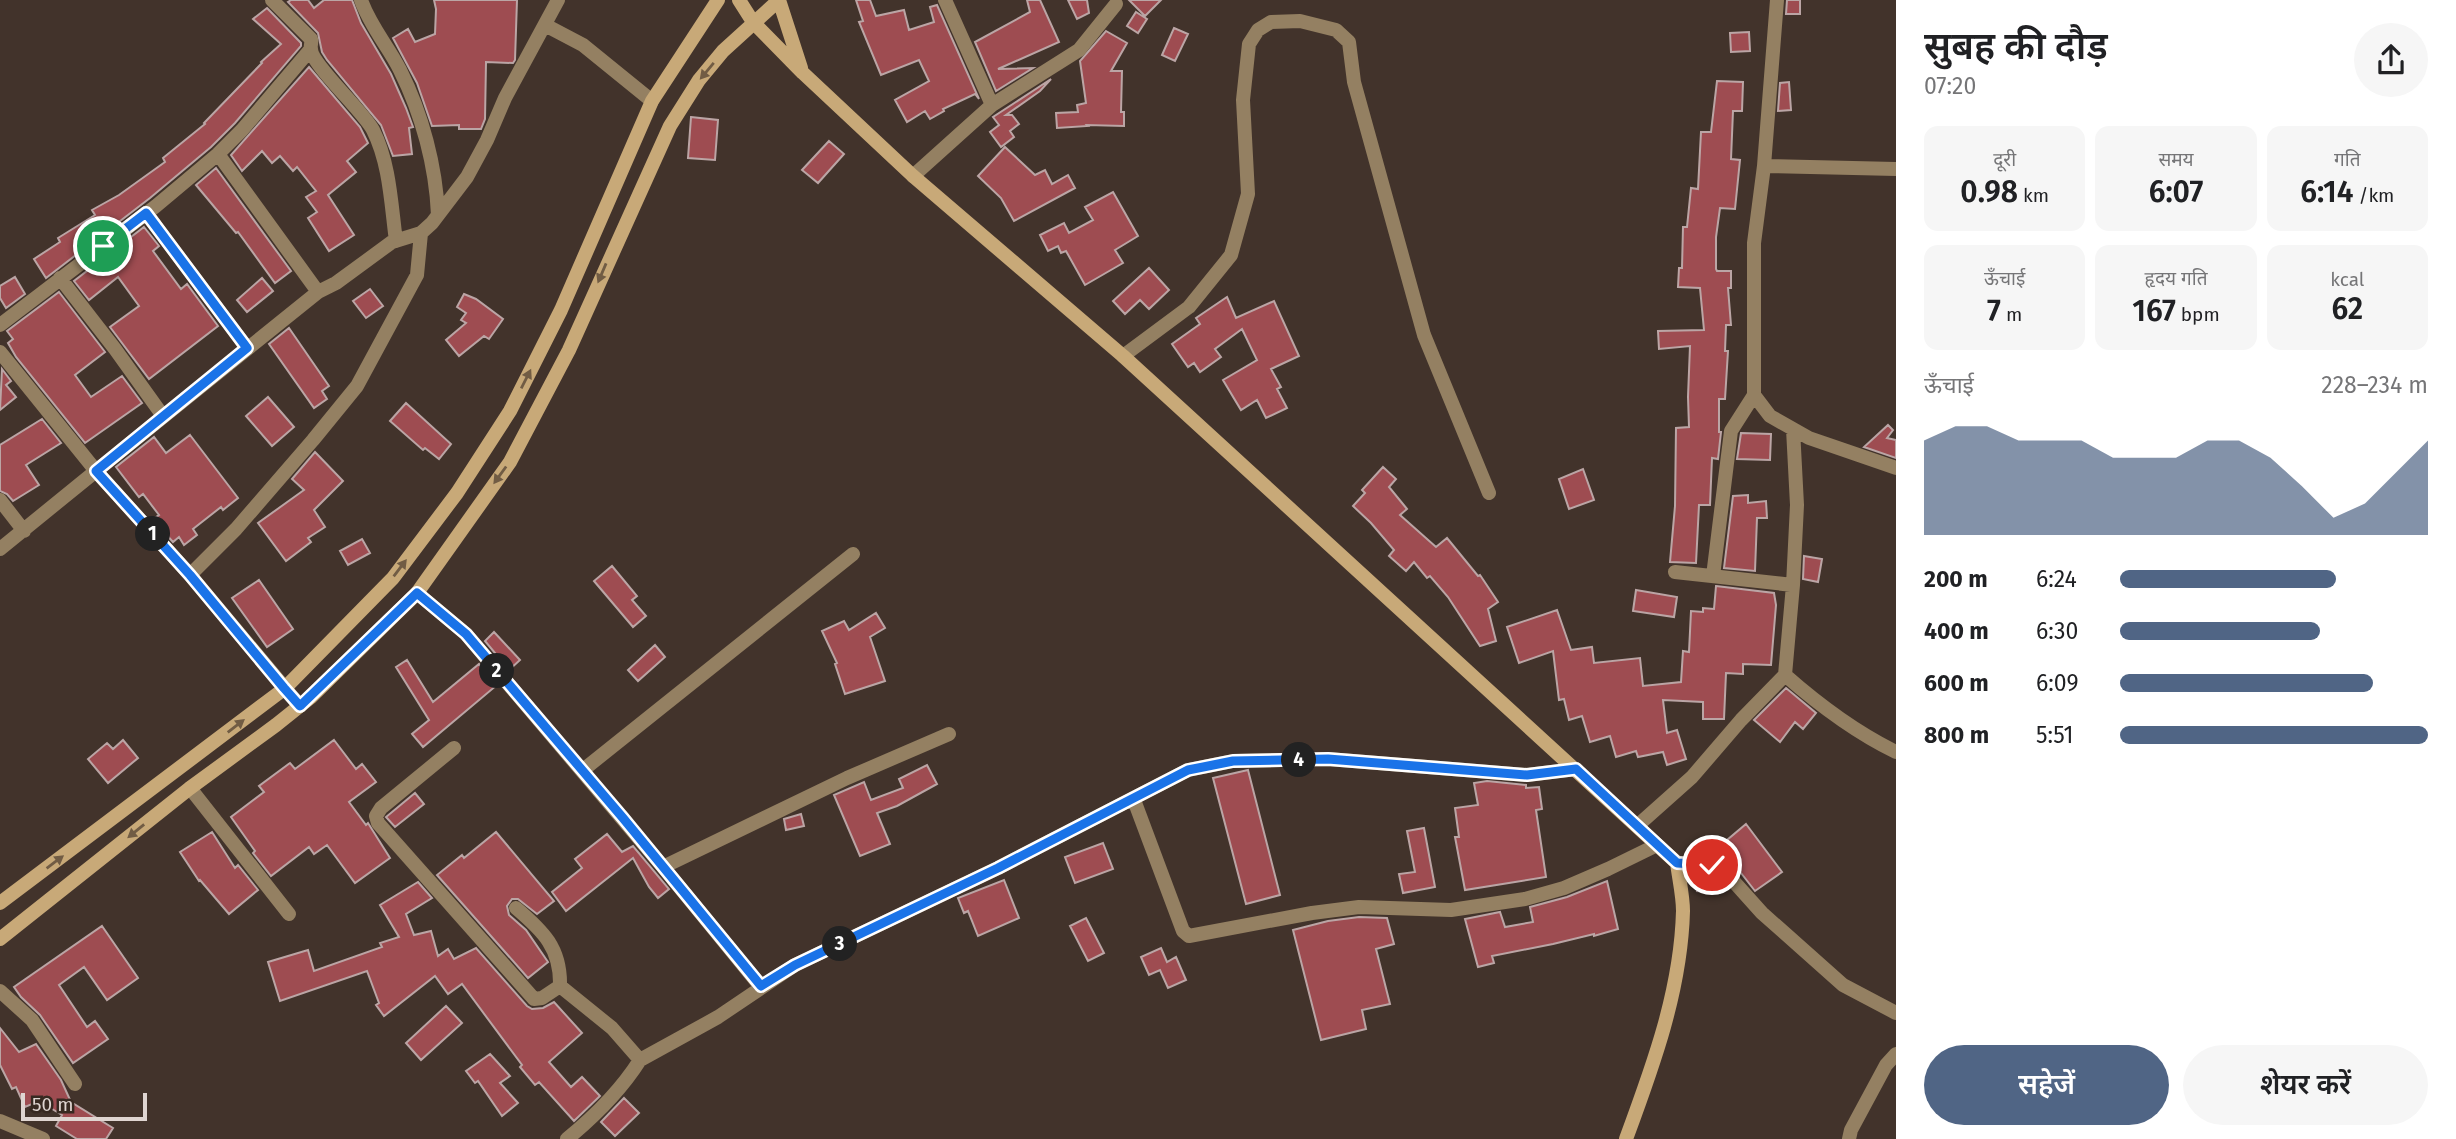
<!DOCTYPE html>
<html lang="hi">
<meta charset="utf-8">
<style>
:root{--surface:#fff;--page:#f6f6f6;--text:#202124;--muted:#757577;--accent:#506585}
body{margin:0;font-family:"Fira Sans","Noto Sans Devanagari",sans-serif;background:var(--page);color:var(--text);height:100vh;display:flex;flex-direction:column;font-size:26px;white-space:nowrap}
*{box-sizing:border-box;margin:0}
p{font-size:23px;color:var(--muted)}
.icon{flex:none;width:38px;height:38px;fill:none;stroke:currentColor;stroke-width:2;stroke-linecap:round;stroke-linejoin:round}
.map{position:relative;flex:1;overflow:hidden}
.drawer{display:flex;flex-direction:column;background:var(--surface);width:560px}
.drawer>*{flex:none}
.scale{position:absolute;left:21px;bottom:18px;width:126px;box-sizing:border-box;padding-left:7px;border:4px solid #dfd5d1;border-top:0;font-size:19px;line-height:24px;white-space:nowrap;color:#dfd5d1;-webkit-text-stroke:5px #372921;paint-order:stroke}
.pin{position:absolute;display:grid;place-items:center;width:60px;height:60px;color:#fff;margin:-30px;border:4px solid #fff;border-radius:50%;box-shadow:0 2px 7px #0007}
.km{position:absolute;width:35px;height:35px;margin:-18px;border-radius:50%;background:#222;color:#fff;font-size:19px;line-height:35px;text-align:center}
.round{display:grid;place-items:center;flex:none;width:74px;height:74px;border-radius:37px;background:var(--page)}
.summary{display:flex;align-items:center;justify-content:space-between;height:119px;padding:0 28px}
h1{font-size:38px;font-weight:600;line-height:52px}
.figures{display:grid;grid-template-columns:repeat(3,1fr);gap:10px;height:119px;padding:7px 28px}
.figures div{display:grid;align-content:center;border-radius:14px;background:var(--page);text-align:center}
.figures b{font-size:30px;font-weight:600}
.figures small{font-size:19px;font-weight:400}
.figures p{font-size:19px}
.chart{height:196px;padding:14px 28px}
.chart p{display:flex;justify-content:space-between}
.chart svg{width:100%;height:126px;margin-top:7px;fill:var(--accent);opacity:.7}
.cta{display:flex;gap:14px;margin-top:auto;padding:14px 28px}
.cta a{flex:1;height:80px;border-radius:42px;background:var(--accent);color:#fff;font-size:28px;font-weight:600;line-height:80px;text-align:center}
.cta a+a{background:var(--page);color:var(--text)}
ul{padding:0 28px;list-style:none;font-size:23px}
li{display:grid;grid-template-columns:112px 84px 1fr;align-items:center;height:52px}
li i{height:18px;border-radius:9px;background:var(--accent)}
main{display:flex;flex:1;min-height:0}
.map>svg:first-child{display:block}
</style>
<main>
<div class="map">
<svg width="1896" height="1139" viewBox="0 0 1896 1139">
<rect width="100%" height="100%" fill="#42332b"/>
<path fill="#9e4c51" stroke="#bba5a5" stroke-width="2" d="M291 0H308L314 8 324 0H352L361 23 391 74 406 108 413 127 409 128 412 154 393 156 381 125 327 60 322 52 318 33 288 2Z
M434 0H517L515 60 513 63 486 62 485 119 481 129H459V125L432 126 417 83 393 38 408 29 415 42 435 34 436 9Z
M856 0H870L876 16 904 10 909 30 934 22 930 7 937 5 979 99 975 94 943 109 944 111 930 119 925 111 907 122 895 100 929 81 919 60 881 75 859 22 863 21Z
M1027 0H1040L1059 42 998 69 1033 68 996 91 975 42 1030 12Z
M1068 0H1087L1089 13 1077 19Z
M1129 0H1161L1145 16Z
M1787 0H1800V14H1786Z
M267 8 301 43V46L235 123 211 147 150 198 46 278 34 259 60 242 58 238 95 215 92 210 119 195 165 162 163 158 205 124 204 123 262 63 261 62 281 44 253 19Z
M1136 12 1147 19 1138 33 1127 26Z
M1174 28 1188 34 1175 61 1162 55Z
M1106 31 1127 43 1111 71H1122L1121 112H1124V126L1087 125 1088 126 1057 128 1056 113 1078 112 1077 105 1086 103 1080 61Z
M1749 32 1750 51 1731 52 1730 33Z
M309 67 360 127 368 143 347 161 356 172 328 195 354 235 329 251 308 218 317 212 306 197 316 191 297 167 293 171 280 156 272 163 262 151 242 171 231 155Z
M1051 79 1040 91 1006 115H1012L1019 124 1010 131 1014 137 1001 147 990 132 999 125 993 117Z
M1717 81 1743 82 1742 111H1733L1731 159 1740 160 1735 209 1720 208 1716 237V269L1717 271H1731V288H1728L1731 325H1726L1725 351H1728L1725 399H1719V432H1721L1718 459 1712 458 1710 505H1699L1696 563 1670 562 1675 506 1676 428 1689 427 1688 397 1690 346 1659 349 1658 331 1704 330 1700 288 1678 287 1679 268H1682L1683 227H1687L1691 188 1698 189 1701 132H1711Z
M1789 82 1791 110 1778 111 1780 83Z
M691 117 718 120 715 160 688 158Z
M829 141 844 154 818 183 802 170Z
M1005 147 1035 175 1045 170 1052 184 1068 175 1075 188 1014 221 1001 198 978 176Z
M216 168 291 271 275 283 238 232 236 233 196 185Z
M1113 192 1138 236 1115 250 1123 263 1085 285 1066 251 1061 253 1058 246 1048 251 1040 235 1064 223 1069 233 1093 220 1085 207Z
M144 227 159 246 153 251 181 289 187 284 218 326 149 379 110 327 139 306 118 277 89 300 74 281Z
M1149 268 1169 290 1149 309 1140 300 1125 314 1113 301Z
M15 277 25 294 6 308 0 298V286Z
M262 278 273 291 247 312 237 300Z
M370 289 383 306 366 318 353 301Z
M59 292 105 352 75 375 91 397 122 376 142 403 85 443 16 357 8 343 13 339 7 331Z
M464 294 476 299 503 319 489 339 484 336 459 356 446 340 466 323 461 320 466 313 457 307Z
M1227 297 1236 318 1274 301 1299 356 1271 369 1281 387 1277 389 1287 408 1266 418 1257 400 1241 410 1223 380 1257 360 1242 329 1215 349 1221 357 1200 372 1194 363 1188 367 1172 344 1200 324 1196 318Z
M289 328 329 386 322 391 327 399 314 408 269 344Z
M2 369 11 381 6 385 16 397 0 410Z
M268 397 294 427 272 446 246 416Z
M406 403 451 444 439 459 425 448 423 450 390 421Z
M42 419 61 443 26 465 39 485 13 501 7 494 0 491V445Z
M1888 425 1893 430 1887 438 1896 440V458L1864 447Z
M1741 433 1771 434 1770 460 1737 459Z
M190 435 238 498 223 510 221 507 193 529 197 535 184 545 179 537 173 542 156 523 153 519 159 515 143 494 139 497 116 467 154 437 166 453Z
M315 452 343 481 314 510 325 527 308 538 311 542 286 561 258 523 304 490 292 479Z
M1383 467 1396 479 1389 487 1407 509 1400 515 1436 547 1447 538 1478 576 1480 575 1498 602 1488 609 1496 641 1480 646 1448 597 1430 576 1427 578 1414 562 1406 571 1389 556 1394 550 1371 523 1353 506 1365 493 1362 490Z
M1583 469 1594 500 1569 509 1559 479Z
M1748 495V503L1766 501 1767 518H1757L1755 571 1724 568 1733 496Z
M362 539 370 553 348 565 340 551Z
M1804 556 1822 559 1818 582 1803 579Z
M612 566 637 596 632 600 646 616 633 627 594 581Z
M259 580 293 629 267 647 232 598Z
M1716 586 1774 593 1776 605 1771 665 1743 664V674L1726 673 1724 719H1703V702L1663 700 1667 733 1677 730 1686 759 1667 765 1663 752 1638 757 1636 751 1616 757 1610 736 1590 742 1582 716 1569 720 1564 699 1559 700 1553 651 1519 663 1507 627 1557 610 1571 650 1592 647 1594 663 1640 658 1643 686 1681 682 1683 651 1689 652 1691 611 1703 612V608L1714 609Z
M1636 590 1677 597 1674 617 1633 611Z
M876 613 885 628 870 637 885 681 845 694 835 664 837 663 822 631 844 621 849 630Z
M494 632 520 660 509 670 485 641Z
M655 645 665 657 638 681 628 670Z
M407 660 433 702 479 664 497 685 423 747 412 734 429 720 396 667Z
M1786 688 1816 713 1803 729 1795 722 1780 742 1754 720Z
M123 740 138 758 108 783 88 759 107 743 113 749Z
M334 740 356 769 362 764 376 782 349 802 366 825 368 823 390 858 355 883 327 845 314 854 309 847 271 876 253 853 255 851 231 817 264 792 259 786 290 763 295 769Z
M927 765 937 784 897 806 877 813 890 844 860 856 834 795 864 782 871 800 903 788 899 779Z
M1248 770 1280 895 1246 904 1213 778Z
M1487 781 1526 785V788L1539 787 1542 809 1536 810 1546 877 1465 890 1455 837H1459L1455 808 1478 805 1474 783Z
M415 793 424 804 395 827 386 817Z
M801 814 804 826 786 830 784 819Z
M1746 824 1782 872 1755 891 1720 846Z
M1424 828 1435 887 1403 893 1399 874 1415 872 1407 831Z
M212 832 235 868 238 865 258 890 229 914 200 880 199 881 180 852Z
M496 832 554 901 537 914 518 899H512L507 906 509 915 526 930 548 962 528 978 437 875 462 855 464 858Z
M607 834 622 852 633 846 669 889 658 898 649 887 633 858 566 911 552 892 582 868 575 859Z
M1103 843 1113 869 1075 883 1065 857Z
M1698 878 1721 882 1720 893 1697 891Z
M1004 880 1019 918 978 936 968 911 964 913 958 898Z
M1607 881 1618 929 1594 936V934L1553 944 1492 956 1494 963 1478 967 1465 919 1500 912 1505 927 1533 922 1530 907 1567 897Z
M418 882 432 898 406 914 414 935 431 931 438 956 448 949 454 959 476 948 527 1006 532 1009 543 1008 554 1002 582 1033 549 1062 571 1087 582 1077 600 1096 574 1121 539 1082 535 1085 520 1067 522 1065 462 984 448 994 435 976 384 1016 376 1005 379 1003 367 971 280 1001 268 962 308 950 314 971 382 947 380 943 399 937 380 905Z
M1359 917 1387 918 1394 944 1376 949 1390 1004 1362 1010 1366 1029 1321 1040 1293 930 1328 921Z
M1086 918 1104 953 1088 961 1070 926Z
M102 926 138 978 107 1000 84 967 59 985 87 1027 95 1021 108 1039 73 1063 40 1015 21 997 14 987Z
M1161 948 1167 962 1176 957 1186 980 1168 988 1160 970 1149 975 1141 957Z
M446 1006 462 1023 421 1060 406 1043Z
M0 1028 19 1052 36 1044 61 1080 71 1102 113 1128 106 1139H77L56 1126 62 1115 39 1101 25 1107 16 1087 12 1089 0 1065Z
M490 1054 510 1076 500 1083 518 1103 502 1116 478 1081 475 1083 466 1071Z
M624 1098 639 1113 615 1136 601 1122Z"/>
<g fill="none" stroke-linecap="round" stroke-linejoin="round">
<path stroke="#948062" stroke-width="14" d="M272 0 311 39C312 43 310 46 311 49 311 64 363 111 373 130 390 164 391 204 396 241
M361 0C370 26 388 46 400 70 422 114 436 166 438 215
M945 0 992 105
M1777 0 1764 166 1754 243V395L1770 416 1809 438 1896 468
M545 25 583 45 652 101
M218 154 318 292
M1764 166 1896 169
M913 176 992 105 1079 50 1116 4
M146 213 247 348
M60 278 115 349 163 416
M0 325 156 206 218 154 242 130 310 50
M0 352 96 471 0 549
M1123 356 1189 307 1231 255 1248 194 1243 100 1249 44 1258 30 1271 22 1300 21 1336 30 1349 42 1354 82 1424 335 1489 493
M0 500 24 531
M1675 572 1793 585
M190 575 96 471 318 292 336 283 392 242 421 233
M1713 576 1731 431 1754 395
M417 593 466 634 663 867 761 987
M1785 675C1819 705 1855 732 1896 752
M300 706 190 575 236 529 313 440 357 386 417 275 421 233 432 223 467 177 487 140 505 98 558 0
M454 748 381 808 376 816 378 823 534 999 542 998 560 986
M583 770 853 554
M190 788 289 914
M1134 800 1183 931 1189 936 1312 913 1359 907 1451 910 1525 899 1564 888 1608 869 1657 845
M1637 826 1692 777 1741 720 1785 675 1793 585 1797 505 1793 429
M1677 863 1712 865 1727 874 1762 913 1843 985 1896 1013
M663 867 847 778 949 734
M516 908C543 931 561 948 560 986L612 1028 640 1060C621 1090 595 1116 567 1139
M0 991 32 1020 75 1084
M640 1060 718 1017 795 965 998 868 1188 770 1233 761 1328 759 1527 775 1576 769
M0 1121 43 1139
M1849 1139 1851 1130 1886 1065 1896 1054"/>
<path stroke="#c8a978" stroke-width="14" d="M739 0 753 22 803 73 913 176 1123 356 1677 863C1679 879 1683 896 1683 911 1681 990 1653 1066 1626 1139
M779 0 801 68
M0 903 284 689 393 578 457 493 510 411 561 310 652 101 718 0
M0 939 190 788 276 725 311 697 417 593 510 462 569 350 670 126 699 80 723 51 779 0"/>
</g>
<defs><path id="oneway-solid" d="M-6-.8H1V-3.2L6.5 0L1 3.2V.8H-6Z" transform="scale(1.75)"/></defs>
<g fill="#715c44">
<use href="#oneway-solid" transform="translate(707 71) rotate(130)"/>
<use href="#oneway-solid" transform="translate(602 273) rotate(113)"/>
<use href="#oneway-solid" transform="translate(526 379) rotate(-63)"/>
<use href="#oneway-solid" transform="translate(500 475) rotate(126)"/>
<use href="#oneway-solid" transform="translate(400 568) rotate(-53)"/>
<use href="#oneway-solid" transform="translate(236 726) rotate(-38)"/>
<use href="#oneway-solid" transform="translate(136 831) rotate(141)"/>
<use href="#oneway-solid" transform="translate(55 862) rotate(-37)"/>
</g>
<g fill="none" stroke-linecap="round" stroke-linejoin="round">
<g stroke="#fff" stroke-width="14">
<path id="route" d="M103 246 146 213 247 348 96 471 190 575 284 688 300 706 417 593 466 634 623 818 761 986 795 965 998 868 1188 770 1233 761 1328 759 1527 775 1576 769 1677 863 1712 865"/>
</g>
<use href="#route" stroke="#1a73e8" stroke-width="9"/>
</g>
</svg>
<div class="scale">50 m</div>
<div class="pin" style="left:103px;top:246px;background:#1e9e55"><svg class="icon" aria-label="arrive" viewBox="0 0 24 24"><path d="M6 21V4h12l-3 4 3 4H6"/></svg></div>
<div class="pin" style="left:1712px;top:865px;background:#d93025"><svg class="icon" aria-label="check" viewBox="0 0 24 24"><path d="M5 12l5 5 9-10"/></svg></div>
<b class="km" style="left:153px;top:534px">1</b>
<b class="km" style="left:497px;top:671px">2</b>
<b class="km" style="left:840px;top:944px">3</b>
<b class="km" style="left:1299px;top:760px">4</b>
</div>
<section class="drawer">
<div class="summary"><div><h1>सुबह की दौड़</h1><p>07:20</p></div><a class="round"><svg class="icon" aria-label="share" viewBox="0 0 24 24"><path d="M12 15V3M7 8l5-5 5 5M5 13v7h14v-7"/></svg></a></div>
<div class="figures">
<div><p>दूरी</p><b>0.98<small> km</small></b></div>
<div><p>समय</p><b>6:07</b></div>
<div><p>गति</p><b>6:14<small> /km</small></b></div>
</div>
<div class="figures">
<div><p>ऊँचाई</p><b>7<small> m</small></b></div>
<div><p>हृदय गति</p><b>167<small> bpm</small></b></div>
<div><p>kcal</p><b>62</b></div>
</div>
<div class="chart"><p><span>ऊँचाई</span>228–234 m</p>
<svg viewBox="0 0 160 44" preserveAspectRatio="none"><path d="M0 44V11L10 6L20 6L30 11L40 11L50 11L60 17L70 17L80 17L90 11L100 11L110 17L120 27L130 38L140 33L150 22L160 11V44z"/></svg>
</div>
<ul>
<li><b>200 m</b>6:24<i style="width:70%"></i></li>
<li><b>400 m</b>6:30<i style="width:65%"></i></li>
<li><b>600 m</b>6:09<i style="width:82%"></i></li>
<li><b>800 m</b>5:51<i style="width:100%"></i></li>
</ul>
<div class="cta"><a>सहेजें</a><a>शेयर करें</a></div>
</section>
</main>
